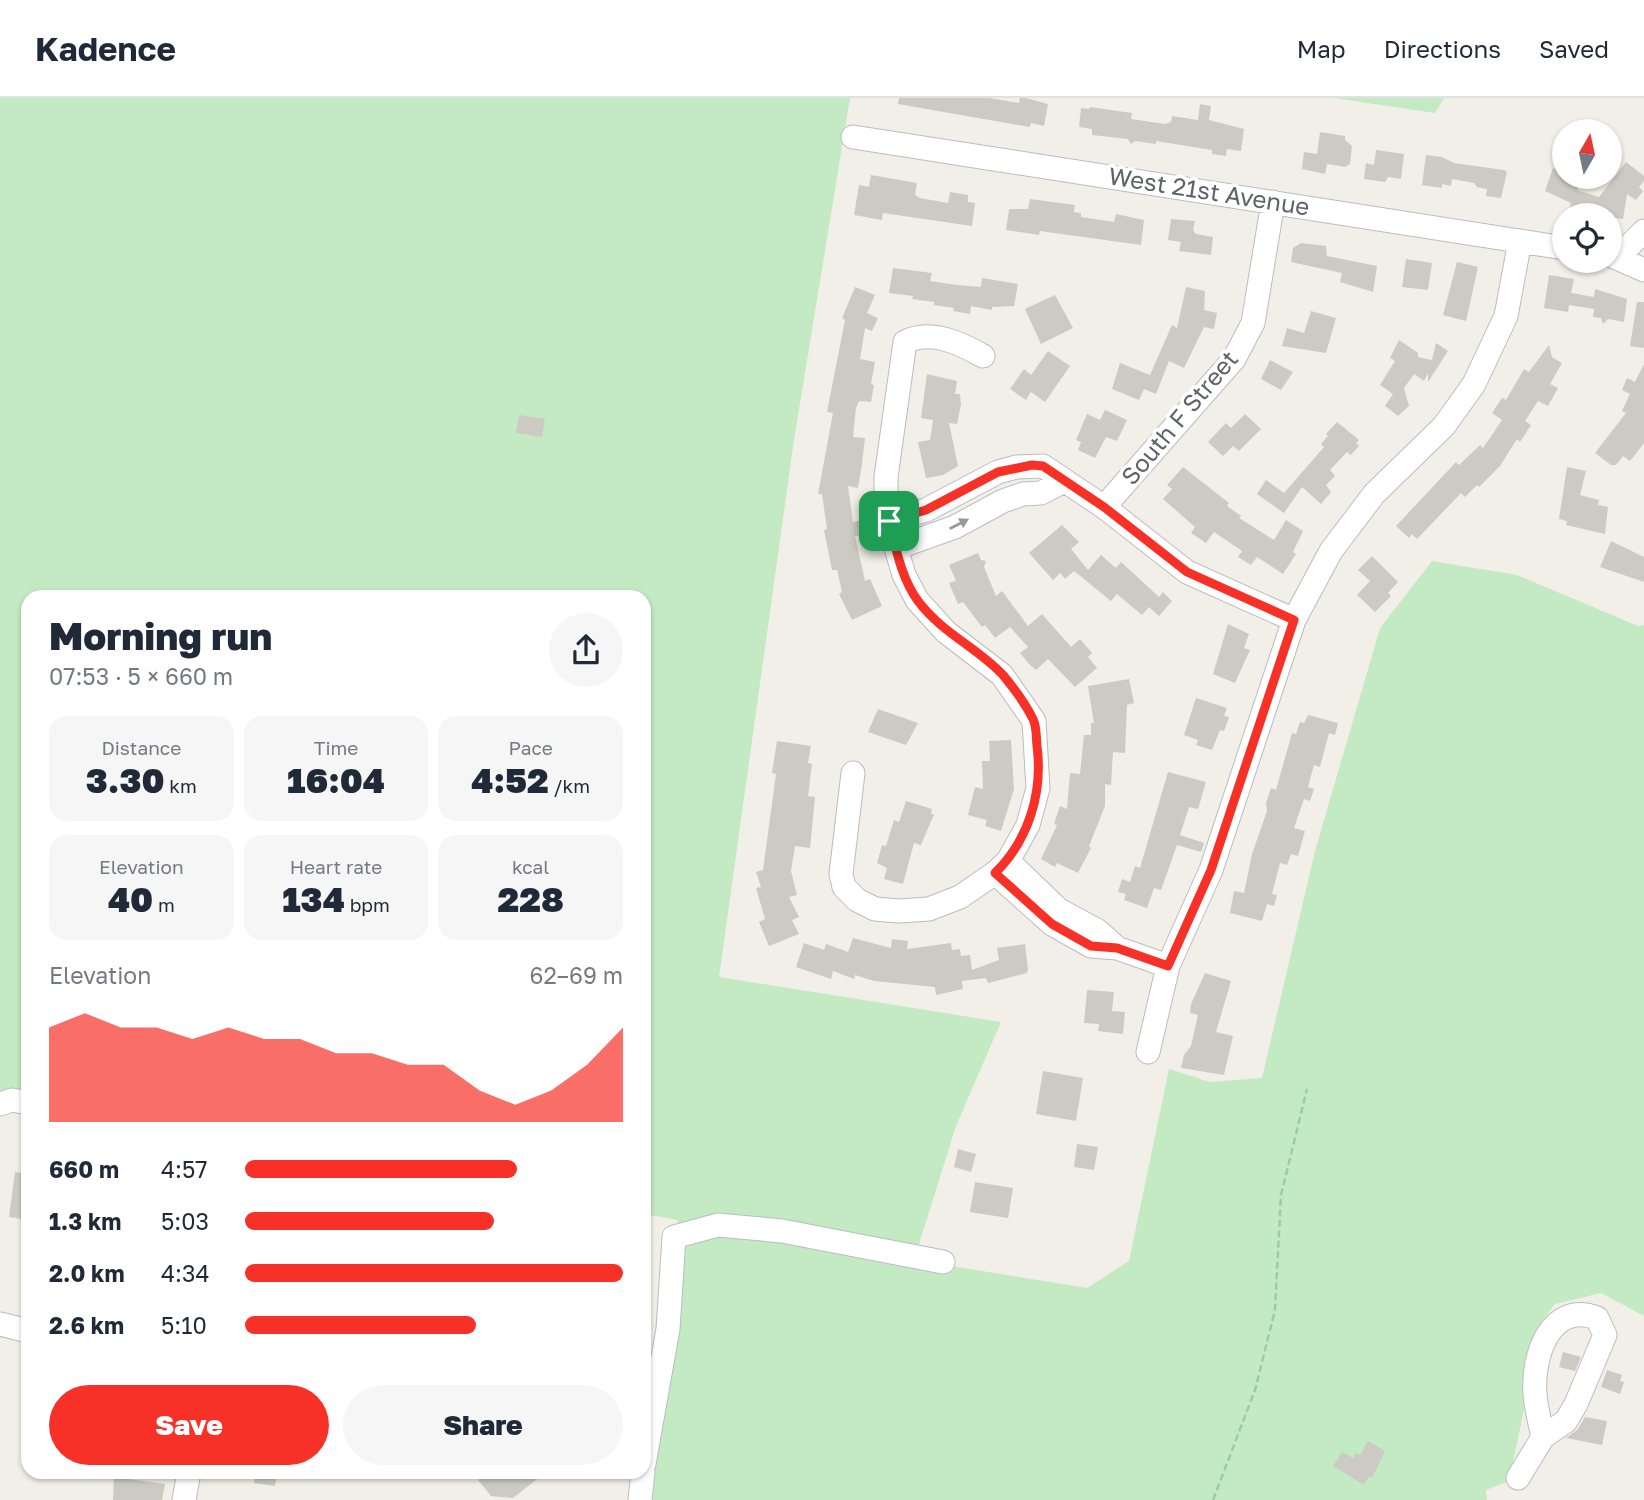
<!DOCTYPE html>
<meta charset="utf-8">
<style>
:root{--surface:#fff;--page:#f6f6f7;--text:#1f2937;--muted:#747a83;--line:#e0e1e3;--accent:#f73127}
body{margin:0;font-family:"Golos Text",sans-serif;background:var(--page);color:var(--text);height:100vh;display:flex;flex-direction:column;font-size:26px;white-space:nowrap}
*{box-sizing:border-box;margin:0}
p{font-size:23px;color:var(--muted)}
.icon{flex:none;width:38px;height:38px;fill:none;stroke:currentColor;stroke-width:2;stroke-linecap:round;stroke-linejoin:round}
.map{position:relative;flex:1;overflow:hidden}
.details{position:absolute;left:21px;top:492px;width:630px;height:889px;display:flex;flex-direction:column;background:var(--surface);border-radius:21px;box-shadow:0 2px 5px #0004}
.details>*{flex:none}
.needle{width:46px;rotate:9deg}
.fabs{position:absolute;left:1552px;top:21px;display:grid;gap:14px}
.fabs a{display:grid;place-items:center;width:70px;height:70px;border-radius:50%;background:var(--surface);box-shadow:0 2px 5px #0004;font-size:35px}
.pin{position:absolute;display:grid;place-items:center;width:60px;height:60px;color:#fff;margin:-30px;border-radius:14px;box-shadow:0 4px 10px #0006}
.round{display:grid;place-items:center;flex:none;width:74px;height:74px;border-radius:37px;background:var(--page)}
.headline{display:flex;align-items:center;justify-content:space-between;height:119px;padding:0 28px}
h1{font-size:38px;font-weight:800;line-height:52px}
.metrics{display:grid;grid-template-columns:repeat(3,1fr);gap:10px;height:119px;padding:7px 28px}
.metrics div{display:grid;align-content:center;border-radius:18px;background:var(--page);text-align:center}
.metrics b{font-size:35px;font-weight:800}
.metrics small{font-size:19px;font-weight:400}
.metrics p{font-size:19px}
.chart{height:196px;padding:14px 28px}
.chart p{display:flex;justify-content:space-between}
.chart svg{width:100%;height:126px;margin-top:7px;fill:var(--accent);opacity:.7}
.primary-button{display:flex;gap:14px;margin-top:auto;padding:14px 28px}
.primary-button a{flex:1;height:80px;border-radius:42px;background:var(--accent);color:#fff;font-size:28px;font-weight:800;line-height:80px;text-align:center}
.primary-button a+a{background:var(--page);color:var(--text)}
ul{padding:0 28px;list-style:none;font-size:23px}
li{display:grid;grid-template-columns:112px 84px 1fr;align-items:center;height:52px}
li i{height:18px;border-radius:9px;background:var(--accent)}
header{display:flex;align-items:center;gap:42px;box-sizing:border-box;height:98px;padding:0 35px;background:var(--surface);border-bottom:2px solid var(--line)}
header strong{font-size:33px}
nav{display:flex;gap:38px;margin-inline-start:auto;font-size:24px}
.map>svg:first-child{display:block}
</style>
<header>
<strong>Kadence</strong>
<nav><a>Map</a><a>Directions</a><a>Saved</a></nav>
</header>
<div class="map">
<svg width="1644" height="1402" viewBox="0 0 1644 1402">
<rect width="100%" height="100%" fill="#f1efe7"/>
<path fill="#c3eac2" d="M0 0H850L794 342 719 879 1001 924 956 1028 914 1162 1087 1190 1129 1163 1169 971 1210 984 1262 980 1315 753 1380 530 1432 463 1517 477 1638 528 1644 527V1218L1601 1195 1555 1206 1543 1221 1509 1383 1486 1392 1487 1402H641L678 1122 644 1116V499H28V998L0 994Z
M1334 0H1444L1435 15Z"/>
<path fill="#cdcac4" d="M899 0H989L1019 5 1020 0H1026L1048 6 1044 28 1031 25 1030 29 898 6Z
M1200 6 1211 8 1209 22 1244 31 1241 53 1227 51 1226 58 1212 56V52L1156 43V46L1135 43 1131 46 1128 41 1092 37V31L1079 29 1081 10 1089 11 1090 9 1132 15 1131 21 1165 26 1171 24 1172 18 1198 22Z
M1320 34 1345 38V42L1352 48 1350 66 1345 69 1327 66 1325 76 1302 71 1304 54 1317 56Z
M1376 52 1404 56 1401 81 1388 79 1385 84 1364 81 1366 65 1374 67Z
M1426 57 1442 59 1454 65 1504 72 1507 74 1501 100 1486 98 1487 91 1477 89 1474 85 1452 81 1451 88 1442 86V90L1422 87Z
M1626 64 1644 78V83L1639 89 1643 93 1636 102 1627 96 1623 121 1594 117 1570 109 1571 105 1545 93 1553 70 1564 74V79H1582L1577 92 1599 99Z
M871 77 917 85 915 97 920 100 948 105 950 94 968 97V104L975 105 972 128 883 115 882 122 854 117 859 87 869 89Z
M1030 101 1075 107 1074 114 1081 115V119L1114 124 1116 116 1144 122 1141 147 1040 133 1039 137 1006 132 1009 111H1028Z
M1171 121 1195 123 1193 132 1196 136 1213 139 1211 157 1179 153 1181 144 1168 142Z
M1301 145 1326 148 1327 158 1377 168 1373 194 1340 184 1342 175 1291 164 1293 150Z
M1406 161 1432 165 1428 192 1402 189Z
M1457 164 1478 169 1466 223 1443 217Z
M893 170 932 175 930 183 957 187 981 189 982 180 1018 186 1014 208 992 209V212L971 208 970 216 953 213 954 210 934 207V204L912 201 913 198 889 195Z
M1549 177 1574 181 1571 195 1594 199 1595 191 1627 201 1624 224 1608 221 1603 226 1601 220 1593 219 1594 211 1569 207 1568 214 1544 210Z
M855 189 875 197 867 215 878 220 872 233 865 230 860 261 875 264 871 286 874 287 871 304 859 303 856 310 853 339 865 340 862 366 858 390 848 388 853 424 861 422 863 437 855 438 865 483 870 481 882 508 852 522 839 496 842 494 837 472H832L824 432 827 431 822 396H818L833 315 827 314 845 222 842 220Z
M1186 189 1205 193 1204 212 1217 215 1214 231 1204 229 1184 270 1169 263 1156 296 1144 291 1139 302 1112 291 1120 265 1150 277 1172 227 1177 230Z
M1055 197 1073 230 1041 246 1025 211Z
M1637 204H1644V250L1630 248Z
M1311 213 1336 220 1326 255 1282 248 1287 230 1304 235Z
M1399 242 1418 255V259L1432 262 1436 245 1448 253 1428 284V275L1424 283 1414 276 1404 290 1409 308 1398 318 1385 308 1393 296 1380 287 1395 263 1390 260Z
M1549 247 1552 259 1562 265 1550 286 1558 290 1548 308 1538 303 1525 323 1531 327 1520 344 1517 341 1500 368 1479 389 1477 387 1465 399 1461 395 1417 441 1412 436 1409 440 1396 428 1456 364 1459 367 1480 347 1483 350 1502 322 1492 315 1502 300 1506 302 1524 271 1529 274Z
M1048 253 1070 268 1045 304 1031 294 1026 302 1010 291 1024 271 1031 277Z
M1270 262 1293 274 1281 292 1261 281Z
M1644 266V345L1630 363 1623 358 1616 367H1611L1595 355 1626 315 1622 313 1630 296 1622 292 1627 280 1635 284Z
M927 276 957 283 955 296H960L961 306 957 326 949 325 958 368 943 377 926 380 918 344 930 342 933 322 921 320Z
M1105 312 1127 322 1117 343 1106 339 1095 360 1078 352 1081 344 1076 342 1087 316 1100 322Z
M1245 316 1261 331 1239 353 1233 348 1223 358 1208 344 1226 325 1231 330Z
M519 317 545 321 542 339 516 335Z
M1337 324 1359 342 1356 345 1359 348 1351 357 1347 354 1330 372 1335 378 1326 387 1331 394 1321 406 1302 389 1284 415 1257 396 1266 382 1284 395 1324 349 1321 346 1328 338 1326 336Z
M1183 369 1229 405 1227 408 1241 418 1239 420 1274 442 1286 422 1303 433 1293 454 1296 456 1283 476 1257 459 1251 467 1238 459 1242 453 1214 434 1206 445 1191 435 1195 429 1163 401 1172 391 1167 387Z
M1567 369 1586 373 1580 397 1599 402 1598 407 1608 409 1605 436 1566 427 1567 423 1559 421Z
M1062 427 1079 444 1071 451 1088 472 1101 457 1116 470 1121 464 1159 499 1163 494 1172 503 1159 518 1149 509 1142 517 1117 496 1111 503 1074 473 1065 481 1060 475 1053 482 1029 455Z
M1611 443 1644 459V484L1600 469Z
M978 455 981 462 986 463 984 469 996 498 1002 493 1028 528 1042 516 1071 549 1080 541 1092 555 1088 559 1097 570 1075 589 1048 561 1036 572 1030 567 1020 555 1028 549 1010 529 995 540 985 527 982 529 963 504 958 506 949 485 956 483 949 467Z
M1372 458 1398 484 1388 495 1391 498 1375 514 1357 497 1370 483 1358 472Z
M1228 526 1249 536 1244 550 1250 552 1235 585 1213 576Z
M1129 581 1134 605 1127 607 1125 655 1113 654 1111 687 1105 686V708L1089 748 1091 750 1078 775 1057 765 1055 769 1041 761 1057 727 1054 726 1060 708 1067 711 1070 675 1080 676 1084 637H1091V625H1094L1088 588Z
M1196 600 1227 610 1224 618 1229 619 1224 633 1220 632 1212 652 1196 647 1198 642 1184 637Z
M878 611 918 625 906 647 868 634Z
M1308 617 1338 625 1335 637 1329 635 1320 669 1314 667 1308 689 1314 691 1310 703 1304 701 1294 730 1305 733 1298 758 1291 756 1287 767 1280 765 1272 796 1277 797 1274 808 1267 806 1262 823 1230 815 1234 793 1244 795 1252 756 1267 713 1266 705 1271 690 1276 692 1292 635 1296 636 1300 624 1304 625Z
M1011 642 1014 691 1001 733 985 728 987 722 968 717 975 689 983 691 982 663H990L989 643Z
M777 643 811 648 808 665 812 666 808 698 815 699 810 750 795 748 791 773 797 797 789 799 799 819 792 822 799 836 769 848 759 824 765 821 756 790 761 789 756 774 763 772 776 676 772 675Z
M1168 674 1206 684 1198 711 1189 709 1180 737 1204 745 1201 754 1177 747 1161 792 1154 790 1147 810 1124 802 1126 796 1118 794 1122 781 1130 784 1135 768 1140 770Z
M906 703 932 711 931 716H934L921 747 914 745 903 786 884 781 887 770 877 765 882 747 886 748 894 722 899 724Z
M853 840 891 850 892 841 908 843 907 851 951 845 952 852 960 851 961 858 970 857 972 872 999 862 997 850 1025 846 1028 871 1027 875 988 885 986 880 962 883 963 891 936 897 935 889 874 883 855 877 854 881 833 873 831 881 796 869 804 845 824 852 826 846 848 854Z
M1205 875 1231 883 1216 934 1233 938 1224 977 1181 970 1184 957 1191 948 1198 917 1190 915 1191 906Z
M1087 892 1114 894 1112 913 1125 914 1123 936 1098 933 1099 926 1084 925Z
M1043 973 1083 980 1076 1023 1036 1016Z
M1077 1046 1098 1049 1094 1072 1074 1069Z
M958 1051 976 1056 971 1074 954 1069Z
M15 1074 28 1076V1122L9 1119Z
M975 1084 1013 1090 1008 1120 970 1114Z
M1563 1254 1581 1259 1575 1273 1559 1269Z
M1607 1272 1622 1277 1620 1283 1624 1284 1620 1296 1601 1289Z
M1585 1319 1607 1323 1602 1347 1566 1340 1578 1331Z
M1368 1343 1385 1353 1372 1380 1369 1378 1364 1387 1333 1368 1342 1354 1353 1360 1356 1355 1360 1357Z
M255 1374H277L275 1388 254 1385Z
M488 1374H546L513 1400 491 1398 478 1382Z
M114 1379 165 1386 162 1402H113Z"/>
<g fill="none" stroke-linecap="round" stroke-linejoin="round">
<g stroke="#b9bdc1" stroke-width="25">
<path id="minor" d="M853 39 1564 150
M1610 157 1644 172
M1619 158 1644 133
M1104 409 1234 261 1253 225 1273 104
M889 423 926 412 998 374 1016 369 1043 368 1104 409 1187 474 1294 522
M896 450 955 429 1003 403 1023 396 1041 395 1064 383
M853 675 841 776 844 789 857 802 875 811 898 813 929 811 960 799 995 775 1008 763 1028 727 1038 690 1034 623 1002 577 946 534 917 502 904 477 896 450 886 402V379L905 244C931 231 960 245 983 258
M1008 763 1059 812 1098 833 1117 850
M995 775 1052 826 1091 848 1117 850 1168 868
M1148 954 1168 868 1211 772 1294 522 1331 453 1374 396 1444 328 1474 286 1506 218 1520 143
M0 1006 12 1002 28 1005
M0 1226 28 1233
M644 1366 668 1231 674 1139 718 1127 782 1133 943 1164
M1518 1380 1543 1339 1566 1323 1576 1306 1605 1237 1597 1220C1550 1202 1532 1259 1535 1296 1536 1310 1540 1325 1543 1339
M184 1402 189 1374
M640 1402 643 1374"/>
</g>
<path stroke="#9acca7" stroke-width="2.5" stroke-dasharray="7 3.5" stroke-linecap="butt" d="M1213 1402 1255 1292 1275 1212 1281 1097 1307 991"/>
<use href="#minor" stroke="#fff" stroke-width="23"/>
</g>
<defs><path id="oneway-solid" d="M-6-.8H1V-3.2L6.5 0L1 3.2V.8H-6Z" transform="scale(1.75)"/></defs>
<use fill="#969a9d" href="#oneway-solid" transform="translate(959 426) rotate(-27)"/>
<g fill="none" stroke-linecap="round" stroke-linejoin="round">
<g stroke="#fff" stroke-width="14">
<path id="route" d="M1032 367 1043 368 1104 409 1187 474 1294 522 1211 772 1168 868 1117 850 1091 848 1052 826 995 775C1029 742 1043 694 1037 648 1036 640 1037 629 1033 621 1026 607 1013 589 1003 577 977 549 943 536 918 503 901 480 896 450 889 423L926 412 998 374Z"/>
</g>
<use href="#route" stroke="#f73127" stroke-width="9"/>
</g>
<g text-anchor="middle" stroke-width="7" stroke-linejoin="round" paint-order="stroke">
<g font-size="24" fill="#5e6368" stroke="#fff">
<text transform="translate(1209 94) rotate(9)" y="8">West 21st Avenue</text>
<text transform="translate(1180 320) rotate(-50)" y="8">South F Street</text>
</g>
</g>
</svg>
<div class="fabs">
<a><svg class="needle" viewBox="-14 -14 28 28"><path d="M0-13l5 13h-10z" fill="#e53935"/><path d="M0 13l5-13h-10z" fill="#747a83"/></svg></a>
<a><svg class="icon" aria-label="locate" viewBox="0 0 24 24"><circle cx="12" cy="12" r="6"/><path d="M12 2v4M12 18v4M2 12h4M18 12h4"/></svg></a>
</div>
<div class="pin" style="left:889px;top:423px;background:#1e9e55"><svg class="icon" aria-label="arrive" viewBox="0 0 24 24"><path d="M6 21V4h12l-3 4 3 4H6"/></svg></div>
<section class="details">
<div class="headline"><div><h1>Morning run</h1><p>07:53 · 5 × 660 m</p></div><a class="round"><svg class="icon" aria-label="share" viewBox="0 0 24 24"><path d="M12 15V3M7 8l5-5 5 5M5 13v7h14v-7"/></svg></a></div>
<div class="metrics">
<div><p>Distance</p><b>3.30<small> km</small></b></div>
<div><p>Time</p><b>16:04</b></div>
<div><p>Pace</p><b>4:52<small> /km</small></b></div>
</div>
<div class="metrics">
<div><p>Elevation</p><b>40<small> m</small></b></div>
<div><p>Heart rate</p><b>134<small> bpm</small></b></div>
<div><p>kcal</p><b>228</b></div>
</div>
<div class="chart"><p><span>Elevation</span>62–69 m</p>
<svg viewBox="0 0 160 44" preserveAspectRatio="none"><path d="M0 44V11L10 6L20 11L30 11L40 15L50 11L60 15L70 15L80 20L90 20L100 24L110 24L120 33L130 38L140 33L150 24L160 11V44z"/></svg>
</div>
<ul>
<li><b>660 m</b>4:57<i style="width:72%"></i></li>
<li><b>1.3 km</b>5:03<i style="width:66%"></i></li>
<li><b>2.0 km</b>4:34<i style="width:100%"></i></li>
<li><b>2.6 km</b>5:10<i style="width:61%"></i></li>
</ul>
<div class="primary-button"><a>Save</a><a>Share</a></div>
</section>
</div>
